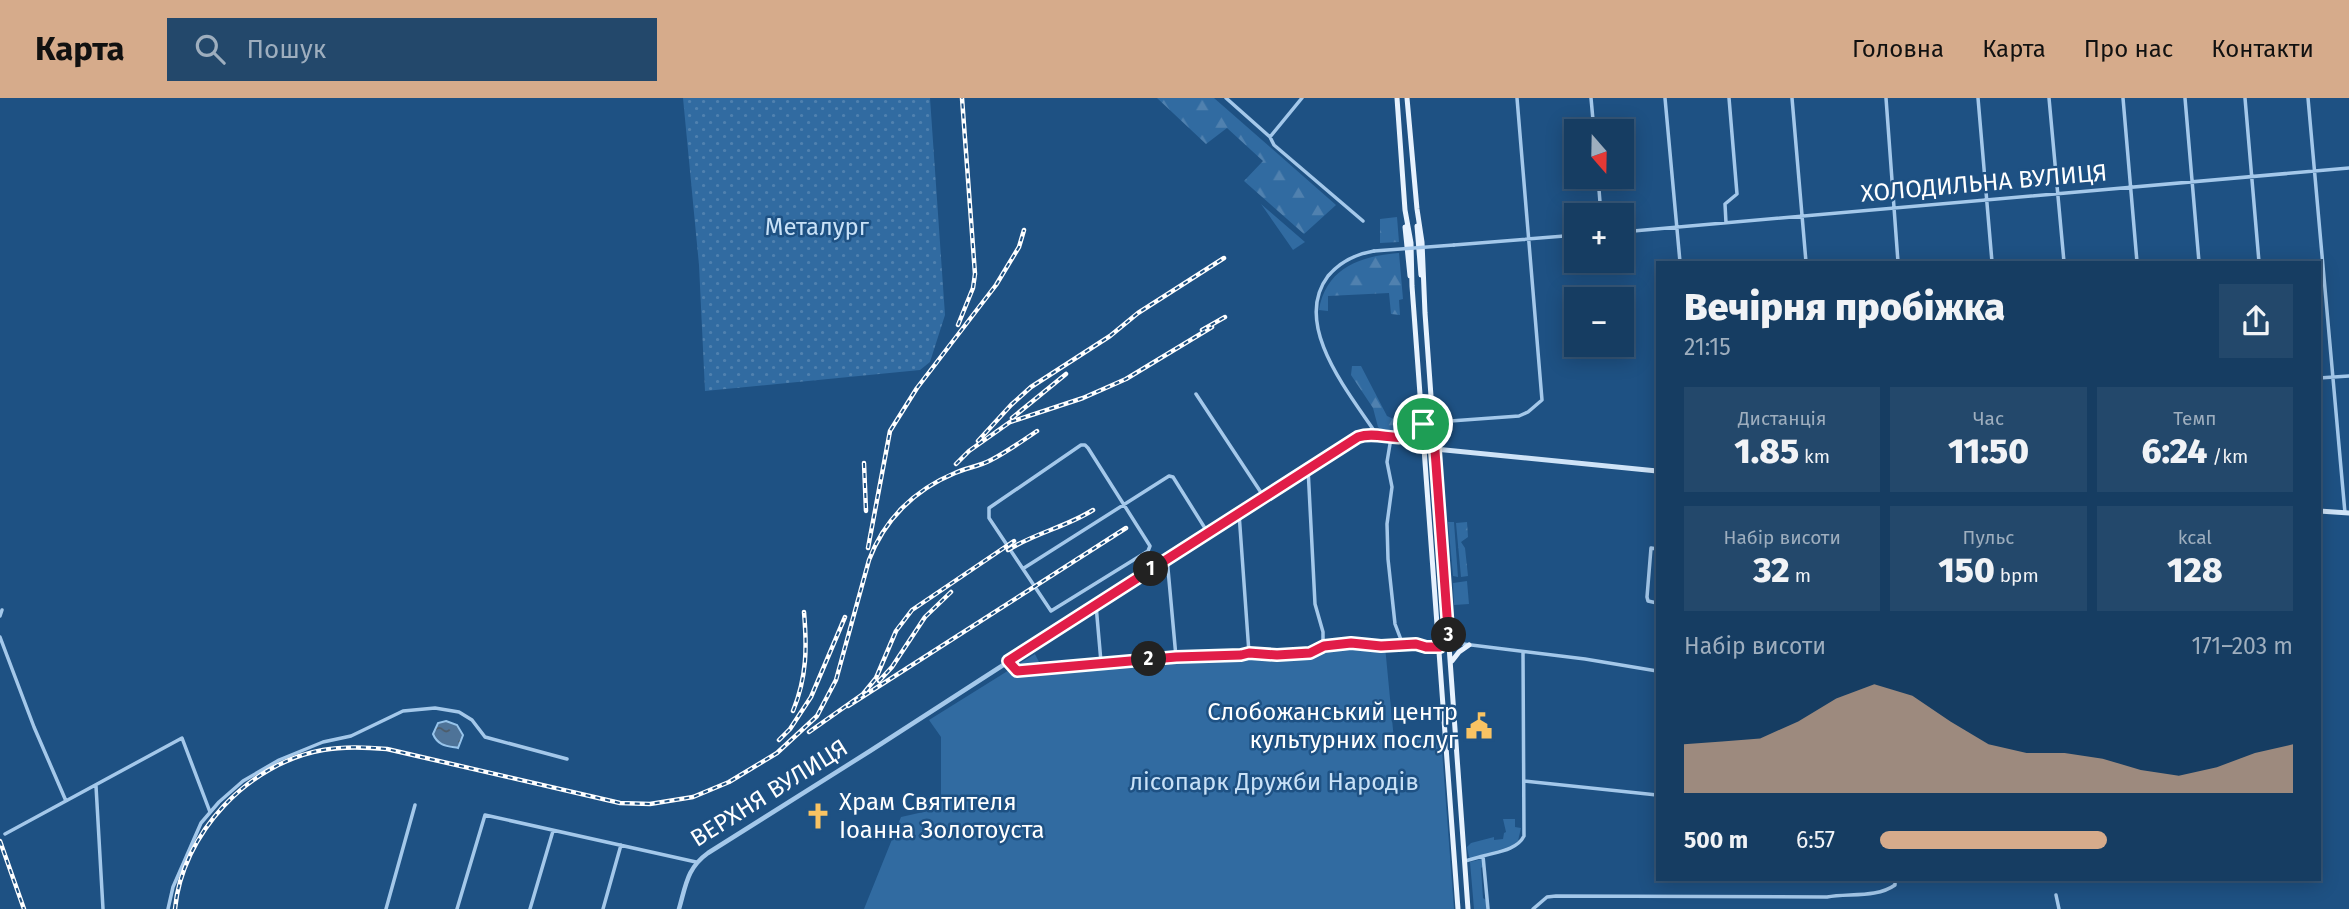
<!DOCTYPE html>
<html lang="uk">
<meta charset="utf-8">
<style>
:root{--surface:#163d62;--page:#23486b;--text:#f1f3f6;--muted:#9eaebe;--line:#355677;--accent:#d6ab8b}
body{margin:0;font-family:"Fira Sans",sans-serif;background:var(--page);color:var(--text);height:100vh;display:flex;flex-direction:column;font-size:26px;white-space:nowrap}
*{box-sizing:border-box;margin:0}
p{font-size:23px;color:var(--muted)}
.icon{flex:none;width:38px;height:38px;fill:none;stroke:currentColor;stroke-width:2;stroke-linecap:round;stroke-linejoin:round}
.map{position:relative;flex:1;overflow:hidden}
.sheet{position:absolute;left:1656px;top:163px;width:665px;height:620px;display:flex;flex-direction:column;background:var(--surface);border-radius:0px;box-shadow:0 4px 18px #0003,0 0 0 2px var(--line)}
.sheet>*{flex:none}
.needle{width:46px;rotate:160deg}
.buttons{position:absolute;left:1564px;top:21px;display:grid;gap:14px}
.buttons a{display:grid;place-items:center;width:70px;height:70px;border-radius:0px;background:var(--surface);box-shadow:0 4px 18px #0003,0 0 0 2px var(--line);font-size:35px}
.pin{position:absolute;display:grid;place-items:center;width:60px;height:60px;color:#fff;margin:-30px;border:4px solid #fff;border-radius:50%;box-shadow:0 2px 7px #0007}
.km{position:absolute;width:35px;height:35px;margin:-18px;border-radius:50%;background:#222;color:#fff;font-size:19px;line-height:35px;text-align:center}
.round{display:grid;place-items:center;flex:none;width:74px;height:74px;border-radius:0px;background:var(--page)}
.summary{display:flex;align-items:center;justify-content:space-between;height:119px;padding:0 28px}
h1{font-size:38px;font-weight:800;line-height:52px}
.figures{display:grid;grid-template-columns:repeat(3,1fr);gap:10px;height:119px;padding:7px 28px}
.figures div{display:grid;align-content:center;border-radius:0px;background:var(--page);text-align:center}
.figures b{font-size:35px;font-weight:800}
.figures small{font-size:19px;font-weight:400}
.figures p{font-size:19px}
.chart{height:196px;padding:14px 28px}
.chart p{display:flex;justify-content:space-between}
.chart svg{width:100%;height:126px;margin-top:7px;fill:var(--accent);opacity:.7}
ul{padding:0 28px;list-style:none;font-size:23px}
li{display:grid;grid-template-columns:112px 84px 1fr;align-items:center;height:52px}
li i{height:18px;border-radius:9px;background:var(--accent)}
header{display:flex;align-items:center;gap:42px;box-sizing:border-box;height:98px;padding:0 35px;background:var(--accent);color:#111}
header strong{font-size:33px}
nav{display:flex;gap:38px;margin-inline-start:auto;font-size:24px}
.search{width:490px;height:63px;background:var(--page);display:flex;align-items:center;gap:18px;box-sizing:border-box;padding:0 24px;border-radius:0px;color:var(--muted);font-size:26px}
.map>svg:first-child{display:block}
</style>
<header>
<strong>Карта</strong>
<div class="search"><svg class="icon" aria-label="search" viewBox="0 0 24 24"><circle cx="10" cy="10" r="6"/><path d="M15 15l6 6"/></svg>Пошук</div>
<nav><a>Головна</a><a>Карта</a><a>Про нас</a><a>Контакти</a></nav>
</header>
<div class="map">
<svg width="2349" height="811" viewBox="0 0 2349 811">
<defs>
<pattern id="forest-firs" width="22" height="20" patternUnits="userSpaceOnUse" patternTransform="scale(1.75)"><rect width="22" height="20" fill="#316ba1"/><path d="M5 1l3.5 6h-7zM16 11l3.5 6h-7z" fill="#5081af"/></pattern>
<pattern id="garden-dots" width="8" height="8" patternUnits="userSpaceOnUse" patternTransform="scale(1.75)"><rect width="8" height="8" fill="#316ba1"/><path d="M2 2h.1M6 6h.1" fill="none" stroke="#5081af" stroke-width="1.8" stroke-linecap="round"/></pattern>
<pattern id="water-ripples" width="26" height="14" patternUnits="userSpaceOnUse" patternTransform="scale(1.75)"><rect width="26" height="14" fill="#4e7398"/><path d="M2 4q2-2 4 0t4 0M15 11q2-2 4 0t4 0" fill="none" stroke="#4d5c6a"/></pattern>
</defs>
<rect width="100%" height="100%" fill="#1e5183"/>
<path fill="#316ba1" d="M1261 106 1305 144 1293 152Z
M1448 424H1454L1458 479 1453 478Z
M1467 483 1469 506 1454 507 1453 485Z
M1385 548 1394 642 1441 639 1454 811H864L901 719 941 710V639L929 622 1035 556 1044 574Z
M1503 721H1515V729L1521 730 1518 743 1512 748 1471 761 1469 759 1467 749 1471 745 1494 739V742L1503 741 1504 735 1506 734Z
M1482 761 1484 768 1481 770 1483 800 1486 802V811H1474L1470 764Z"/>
<path fill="url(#forest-firs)" d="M1157 0H1214L1336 107 1304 136 1244 83 1263 63 1227 30 1206 46Z
M1397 119 1399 144 1380 145V121Z
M1399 155 1403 201 1399 202 1400 217 1391 216 1389 195 1328 198V213L1319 212C1326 170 1360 158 1399 155Z
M1352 268H1361L1387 318 1398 323 1396 336 1384 334 1378 329 1373 310 1351 277Z
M1467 424 1468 439 1461 444 1465 450 1468 478 1461 479 1456 425Z"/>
<path fill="url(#garden-dots)" d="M683 0H930L945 217 930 264 920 272 705 293 699 167Z"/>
<path fill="url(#water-ripples)" stroke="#97c4eb" stroke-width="2" d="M446 623 457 627 463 637 458 650C447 648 438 648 433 636L438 625Z"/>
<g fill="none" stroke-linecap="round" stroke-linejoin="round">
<path stroke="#a4c8ea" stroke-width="3.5" d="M1226 0 1270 39 1274 47 1363 123
M1591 0 1594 33
M1665 0 1680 164
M1792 0 1806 164
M1886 0 1898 164
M1978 0 1992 164
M2049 0 2064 164
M2123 0 2137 164
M2185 0 2199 164
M2245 0 2259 164
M2308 0 2345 415
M1270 39 1302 0
M1598 79 1601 117
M1726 125 1725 106 1737 96 1729 0
M1622 134 2349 70
M1454 147 1577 137
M1374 153C1356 156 1340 164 1328 178 1291 227 1350 296 1377 337
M2319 280 2349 278
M1196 296 1264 399
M1423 325 1519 318 1528 314 1542 302 1517 0
M1391 340 1387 364 1392 389 1387 426 1388 461 1395 526 1403 547
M1081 347H1085L1088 350 1150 448 1148 453 1051 513 989 420V410Z
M1308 370 1315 506 1323 534V548
M1239 415 1249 555
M1657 451 1651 450 1647 499 1648 503 1657 505
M1167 460 1176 559
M1024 470 1169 378 1173 379 1208 435
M1096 507 1101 564
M0 518 2 512
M0 539 34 629 66 703
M1439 543 1585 561 1657 573
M1008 563 1017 573 1101 564 1241 557 1249 555 1277 557 1310 555 1323 548 1351 545 1381 548 1416 546 1425 549H1438
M1524 683 1657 697
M96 688 103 811
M5 736 182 640 210 714
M1465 763 1483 758
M2056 797 2059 811
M168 811 173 789 201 725 219 704 243 683 279 662 323 644 351 638 403 613 435 610 459 614 472 622 485 639 567 661
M386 811 415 707
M457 811 485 717 696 764
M530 811 553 733
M603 811 621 747
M1488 811 1483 758C1497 754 1517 752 1524 738L1523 554
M1533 811 1547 799 1556 798 1827 799C1848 795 1877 800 1895 787V780"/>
<path stroke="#a4c8ea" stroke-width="4.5" d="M679 811C686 787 687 770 708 755L870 653 1352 342C1376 329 1411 344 1435 351"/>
<path stroke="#cfe3f7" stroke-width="5" d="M1435 351 1657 373
M2319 413 2349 415"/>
<path stroke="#e7f2fe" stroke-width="5" d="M1397 0 1405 112
M1407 0 1417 111 1422 144 1425 215 1468 811
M1405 112 1411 145 1412 188 1458 811
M1417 128 1421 177
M1405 129 1410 178
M1396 341 1411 338 1423 325
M1452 563 1459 554 1469 547"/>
<g stroke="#fff" stroke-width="4.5">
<path id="rail" d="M958 227 973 190 975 176 962 0
M1202 232 1225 219
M1012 320 1066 276
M978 343 1011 307 1031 289 1110 238 1138 215 1224 160
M864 365 866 413
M956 366 969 353 1010 324 1083 300 1126 281 1212 229
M868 450 890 333 917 290 996 187 1019 149 1024 132
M1008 452C1035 435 1066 429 1093 412
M879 583 892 569 925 519 951 494
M848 608 1126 430
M793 613C807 579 807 549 804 514
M809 634 863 596 876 580 896 533 912 512 1014 443
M779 642 790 631 811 599 845 519
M0 743 24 811
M175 811C182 736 248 665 323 652 344 648 365 649 387 651L620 705 650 706 693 699 729 684 777 655 817 618 836 582 869 462C884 422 914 392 955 375 966 370 980 368 991 362 1007 354 1022 343 1037 333"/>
</g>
<use href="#rail" stroke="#1e5183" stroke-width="2" stroke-dasharray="5" stroke-linecap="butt"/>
<path stroke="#a4c8ea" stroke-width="3.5" d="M1374 153 1454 147"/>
</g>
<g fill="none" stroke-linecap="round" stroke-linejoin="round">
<g stroke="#fff" stroke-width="14">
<path id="route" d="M1433 325 1449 545 1439 543 1440 549H1426L1416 546 1381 548 1351 545 1324 548 1310 555 1277 557 1249 555 1241 557 1176 559 1017 573 1008 563 1358 339C1382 331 1405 352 1423 326Z"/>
</g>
<use href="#route" stroke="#e11d48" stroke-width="9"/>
</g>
<defs>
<g id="civic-bare" transform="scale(2.1)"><path d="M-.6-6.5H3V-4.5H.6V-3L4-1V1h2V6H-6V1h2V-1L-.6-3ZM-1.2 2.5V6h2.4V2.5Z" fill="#f9c363" stroke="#1e5183" stroke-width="2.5" paint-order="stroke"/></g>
<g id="church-bare" transform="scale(2.1)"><path d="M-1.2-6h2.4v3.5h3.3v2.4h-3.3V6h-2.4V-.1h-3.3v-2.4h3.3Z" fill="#f9c363" stroke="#1e5183" stroke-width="2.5" paint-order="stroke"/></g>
</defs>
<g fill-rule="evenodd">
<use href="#civic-bare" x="1479" y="628"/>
<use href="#church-bare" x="818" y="718"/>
</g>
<g text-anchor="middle" stroke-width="5" stroke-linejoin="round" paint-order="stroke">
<g font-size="24" fill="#fff" stroke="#1e5183">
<text transform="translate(1984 85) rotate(-5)" y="8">ХОЛОДИЛЬНА ВУЛИЦЯ</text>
<text transform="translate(769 695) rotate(-32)" y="8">ВЕРХНЯ ВУЛИЦЯ</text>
</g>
<g font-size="24" fill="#c8e1f7" stroke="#1e5183">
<text x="817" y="137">Металург</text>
<text x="1274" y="692">лісопарк Дружби Народів</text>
</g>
<g font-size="24" fill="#fff" stroke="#1e5183" text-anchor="end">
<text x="1458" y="622">Слобожанський центр<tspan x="1458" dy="28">культурних послуг</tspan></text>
<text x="839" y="712" text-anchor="start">Храм Святителя<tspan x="839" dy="28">Іоанна Золотоуста</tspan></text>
</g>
</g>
</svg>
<div class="buttons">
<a><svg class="needle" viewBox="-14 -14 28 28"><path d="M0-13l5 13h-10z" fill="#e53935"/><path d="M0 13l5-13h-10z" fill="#9eaebe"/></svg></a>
<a>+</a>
<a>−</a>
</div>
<div class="pin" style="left:1423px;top:326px;background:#1e9e55"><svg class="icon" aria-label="arrive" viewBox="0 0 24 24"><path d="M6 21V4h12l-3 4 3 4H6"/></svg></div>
<b class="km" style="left:1151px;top:471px">1</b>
<b class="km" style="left:1149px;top:561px">2</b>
<b class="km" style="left:1449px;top:537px">3</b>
<section class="sheet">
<div class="summary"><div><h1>Вечірня пробіжка</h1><p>21:15</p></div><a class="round"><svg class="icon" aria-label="share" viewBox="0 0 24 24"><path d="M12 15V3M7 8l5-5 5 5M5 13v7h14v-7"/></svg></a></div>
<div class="figures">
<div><p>Дистанція</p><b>1.85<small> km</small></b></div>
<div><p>Час</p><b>11:50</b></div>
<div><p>Темп</p><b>6:24<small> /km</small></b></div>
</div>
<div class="figures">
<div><p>Набір висоти</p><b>32<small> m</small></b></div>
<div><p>Пульс</p><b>150<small> bpm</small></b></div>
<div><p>kcal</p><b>128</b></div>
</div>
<div class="chart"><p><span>Набір висоти</span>171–203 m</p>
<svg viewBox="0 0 160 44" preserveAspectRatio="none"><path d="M0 44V27L10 26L20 25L30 19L40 11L50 6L60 10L70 19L80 27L90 30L100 30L110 32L120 36L130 38L140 35L150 30L160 27V44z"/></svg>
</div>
<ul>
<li><b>500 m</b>6:57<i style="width:55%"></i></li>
</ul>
</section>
</div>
